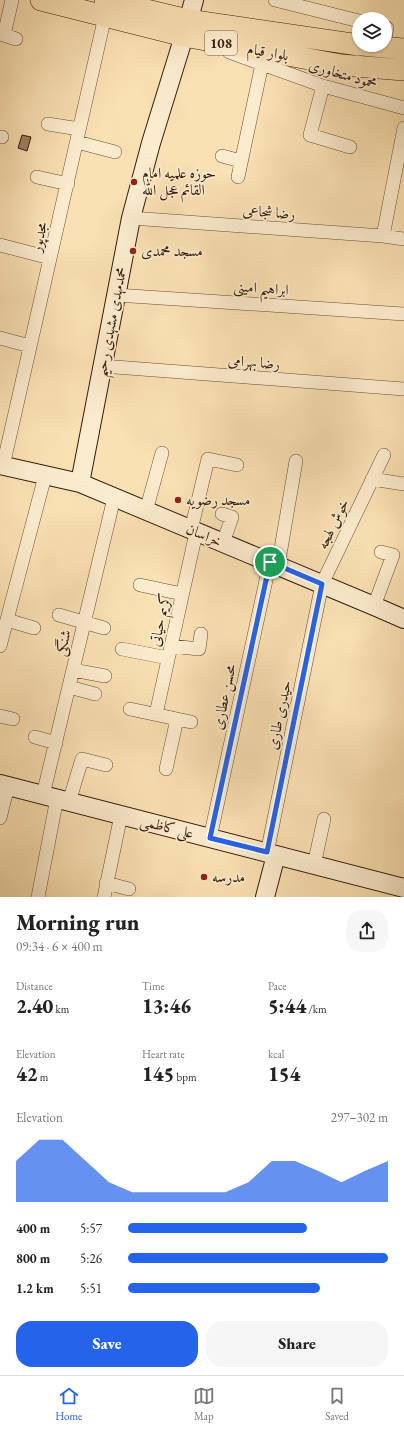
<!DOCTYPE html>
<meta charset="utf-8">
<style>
:root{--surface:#fff;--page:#f6f6f6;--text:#222;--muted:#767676;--line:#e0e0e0;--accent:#2563eb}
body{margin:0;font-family:"EB Garamond",Amiri,serif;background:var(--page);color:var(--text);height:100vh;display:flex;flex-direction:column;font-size:15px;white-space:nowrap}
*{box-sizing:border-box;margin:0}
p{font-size:13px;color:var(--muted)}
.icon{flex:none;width:22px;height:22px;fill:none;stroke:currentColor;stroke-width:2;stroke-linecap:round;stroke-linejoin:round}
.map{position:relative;height:897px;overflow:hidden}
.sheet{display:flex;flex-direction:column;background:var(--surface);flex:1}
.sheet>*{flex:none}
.buttons{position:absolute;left:352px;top:12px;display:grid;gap:8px}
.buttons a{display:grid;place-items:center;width:40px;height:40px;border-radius:50%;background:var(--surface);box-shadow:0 1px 3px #0004;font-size:20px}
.pin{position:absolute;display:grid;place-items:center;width:34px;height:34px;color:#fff;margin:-17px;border:2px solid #fff;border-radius:50%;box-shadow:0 1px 4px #0007}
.round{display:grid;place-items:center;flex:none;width:42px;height:42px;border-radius:16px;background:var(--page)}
.headline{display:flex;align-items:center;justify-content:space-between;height:68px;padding:0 16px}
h1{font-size:22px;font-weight:800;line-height:30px}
.stats{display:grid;grid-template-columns:repeat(3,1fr);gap:6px;height:68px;padding:4px 16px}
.stats div{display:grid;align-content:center}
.stats b{font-size:20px;font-weight:800}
.stats small{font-size:11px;font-weight:400}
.stats p{font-size:11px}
.chart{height:112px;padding:8px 16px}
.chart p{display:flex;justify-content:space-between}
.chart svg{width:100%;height:72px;margin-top:4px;fill:var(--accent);opacity:.7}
.button{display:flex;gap:8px;margin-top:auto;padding:8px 16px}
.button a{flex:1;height:46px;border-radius:16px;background:var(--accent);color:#fff;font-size:16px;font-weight:800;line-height:46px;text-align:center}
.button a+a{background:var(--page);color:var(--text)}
ul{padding:0 16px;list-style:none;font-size:13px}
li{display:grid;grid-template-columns:64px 48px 1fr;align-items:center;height:30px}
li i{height:10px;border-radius:5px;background:var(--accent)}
.menu{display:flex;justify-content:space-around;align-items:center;height:56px;border-top:1px solid var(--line);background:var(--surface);font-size:11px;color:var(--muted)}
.menu a{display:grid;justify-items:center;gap:2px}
.menu .current{color:var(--accent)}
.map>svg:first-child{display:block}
</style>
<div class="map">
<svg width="404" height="897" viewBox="0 0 404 897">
<rect width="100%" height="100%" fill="#fae1b3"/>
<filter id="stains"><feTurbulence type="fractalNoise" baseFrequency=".005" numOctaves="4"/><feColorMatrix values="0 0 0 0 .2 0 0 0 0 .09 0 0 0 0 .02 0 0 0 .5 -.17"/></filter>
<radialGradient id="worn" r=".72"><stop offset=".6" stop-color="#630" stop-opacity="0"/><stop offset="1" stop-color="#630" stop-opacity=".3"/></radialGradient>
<path fill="#9b8263" stroke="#341c0c" d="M22 135 31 137 27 151 18 148Z"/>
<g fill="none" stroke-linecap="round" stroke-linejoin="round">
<g stroke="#664d36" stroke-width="14">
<path id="street" d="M275 0 359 21
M385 28H387L385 38
M0 34 4 35 12 0
M4 35 16 39
M229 52 323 86 404 108
M323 86 310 135 350 147
M48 124 79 129
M0 137H2
M77 142 115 152
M222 156 241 161
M37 177 68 184
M238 177 262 64
M131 218 383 236 404 239
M383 236 404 128
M0 245 50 258
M116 295 404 314
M0 338 30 346
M102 366 404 389
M3 466 105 16
M372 479 404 484
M146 511 162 453
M222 514 232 517 223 543
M191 530 208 459 237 465
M278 566 296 461
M140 585 182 594
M374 606 393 555 381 552
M59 615 104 628
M7 620 34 628
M0 646 45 476
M171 646 199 649 201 634
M122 649 168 658
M73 670 105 676
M69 687 95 694
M130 709 191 722
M156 714 194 542 197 532
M0 716 13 719
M35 737 56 743
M166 769 177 719
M43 795 114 498
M69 802 82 759 106 765
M0 818 8 786
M210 838 270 562
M267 853 322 584 384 455
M314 865 324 819
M106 883 129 889
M38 897 57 798
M104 897 121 815"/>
</g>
<g stroke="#341c0c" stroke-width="20">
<path id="secondary" d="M0 465 80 483 374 606 404 619
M80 483 131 218 151 143 184 36 194 0
M0 784 404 888
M265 897 276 855"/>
</g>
<g stroke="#341c0c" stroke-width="22">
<path id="primary" d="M41 0 184 36 341 65 404 70
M105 0 188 20 359 45
M362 45 404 49"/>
</g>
<use href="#street" stroke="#fcecce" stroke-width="13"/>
<use href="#secondary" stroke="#fcecce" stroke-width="18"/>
<use href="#primary" stroke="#fae1b3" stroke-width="21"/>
</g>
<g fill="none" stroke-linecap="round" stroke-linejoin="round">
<g stroke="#fff" stroke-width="8">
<path id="route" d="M270 562 322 584 267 852 210 838Z"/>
</g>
<use href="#route" stroke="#2563eb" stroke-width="5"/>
</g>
<g fill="#8f2418" stroke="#fcecce" stroke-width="1.5">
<circle cx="134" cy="182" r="4"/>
<circle cx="133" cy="251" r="4"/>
<circle cx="178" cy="500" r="4"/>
<circle cx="204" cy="877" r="4"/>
</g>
<g text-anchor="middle" stroke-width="3.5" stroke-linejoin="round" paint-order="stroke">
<rect fill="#fcecce" stroke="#705a46" stroke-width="1" x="205" y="31" width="32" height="24" rx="3"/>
<g font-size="14" font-weight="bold" fill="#341c0c">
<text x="221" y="48">108</text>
</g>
<g font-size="15" fill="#341c0c" stroke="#fcecce">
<text transform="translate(268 52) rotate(10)" y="5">بلوار قیام</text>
<text transform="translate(343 74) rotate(16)" y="5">محمود متخاوری</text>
<text transform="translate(269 212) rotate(4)" y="5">رضا شجاعی</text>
<text transform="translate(39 237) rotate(-77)" y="5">مجدپور</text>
<text transform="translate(261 288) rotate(4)" y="5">ابراهیم امینی</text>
<text transform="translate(111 322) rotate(-79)" y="5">محمدمهدی مشهدی رحیم</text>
<text transform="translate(254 362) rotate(4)" y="5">رضا بهرامی</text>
<text transform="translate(333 524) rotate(-64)" y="5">خوش لهجه</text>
<text transform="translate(204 535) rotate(23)" y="5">خراسان</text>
<text transform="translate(160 620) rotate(-78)" y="5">کریم حیاتی</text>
<text transform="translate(63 643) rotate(-76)" y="5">شنگی</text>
<text transform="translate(224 697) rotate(-78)" y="5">محسن عطاری</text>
<text transform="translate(279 715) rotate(-78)" y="5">حیدری طاری</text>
<text transform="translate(167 827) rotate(14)" y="5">علی کاظمی</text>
</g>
<g font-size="15" fill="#341c0c" stroke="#fcecce" text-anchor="start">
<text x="142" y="178">حوزه علمیه امام<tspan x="142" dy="17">القائم عجل الله</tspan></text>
<text x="141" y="256">مسجد محمدی</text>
<text x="186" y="505">مسجد رضویه</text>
<text x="212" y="882">مدرسه</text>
</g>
</g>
<rect width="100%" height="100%" filter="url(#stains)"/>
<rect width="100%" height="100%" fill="url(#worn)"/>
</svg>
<div class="buttons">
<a><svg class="icon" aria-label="layers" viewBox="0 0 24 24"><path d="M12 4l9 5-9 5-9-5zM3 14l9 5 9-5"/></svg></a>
</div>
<div class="pin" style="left:270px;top:562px;background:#1e9e55"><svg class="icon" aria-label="arrive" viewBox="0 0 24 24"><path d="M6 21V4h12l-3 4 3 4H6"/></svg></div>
</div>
<section class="sheet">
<div class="headline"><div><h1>Morning run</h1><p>09:34 · 6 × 400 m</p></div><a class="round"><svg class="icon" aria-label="share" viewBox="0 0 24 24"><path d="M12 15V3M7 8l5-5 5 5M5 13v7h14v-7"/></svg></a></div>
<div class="stats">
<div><p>Distance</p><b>2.40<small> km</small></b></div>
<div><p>Time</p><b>13:46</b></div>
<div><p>Pace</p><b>5:44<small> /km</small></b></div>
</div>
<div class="stats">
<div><p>Elevation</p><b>42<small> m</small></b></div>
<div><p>Heart rate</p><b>145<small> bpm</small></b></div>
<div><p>kcal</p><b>154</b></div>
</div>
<div class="chart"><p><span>Elevation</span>297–302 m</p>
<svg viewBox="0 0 160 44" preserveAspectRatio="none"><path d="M0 44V19L10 6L20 6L30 19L40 32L50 38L60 38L70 38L80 38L90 38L100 32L110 19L120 19L130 25L140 32L150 25L160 19V44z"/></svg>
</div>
<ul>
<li><b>400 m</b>5:57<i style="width:69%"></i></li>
<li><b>800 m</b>5:26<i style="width:100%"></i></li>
<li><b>1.2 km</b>5:51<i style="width:74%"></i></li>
</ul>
<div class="button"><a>Save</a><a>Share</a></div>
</section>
<nav class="menu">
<a class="current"><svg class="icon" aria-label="home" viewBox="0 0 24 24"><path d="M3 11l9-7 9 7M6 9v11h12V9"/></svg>Home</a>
<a><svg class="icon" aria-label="map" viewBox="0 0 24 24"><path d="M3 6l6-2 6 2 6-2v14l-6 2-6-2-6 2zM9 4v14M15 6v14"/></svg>Map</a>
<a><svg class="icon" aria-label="saved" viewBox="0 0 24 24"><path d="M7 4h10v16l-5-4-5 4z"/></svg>Saved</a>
</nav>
